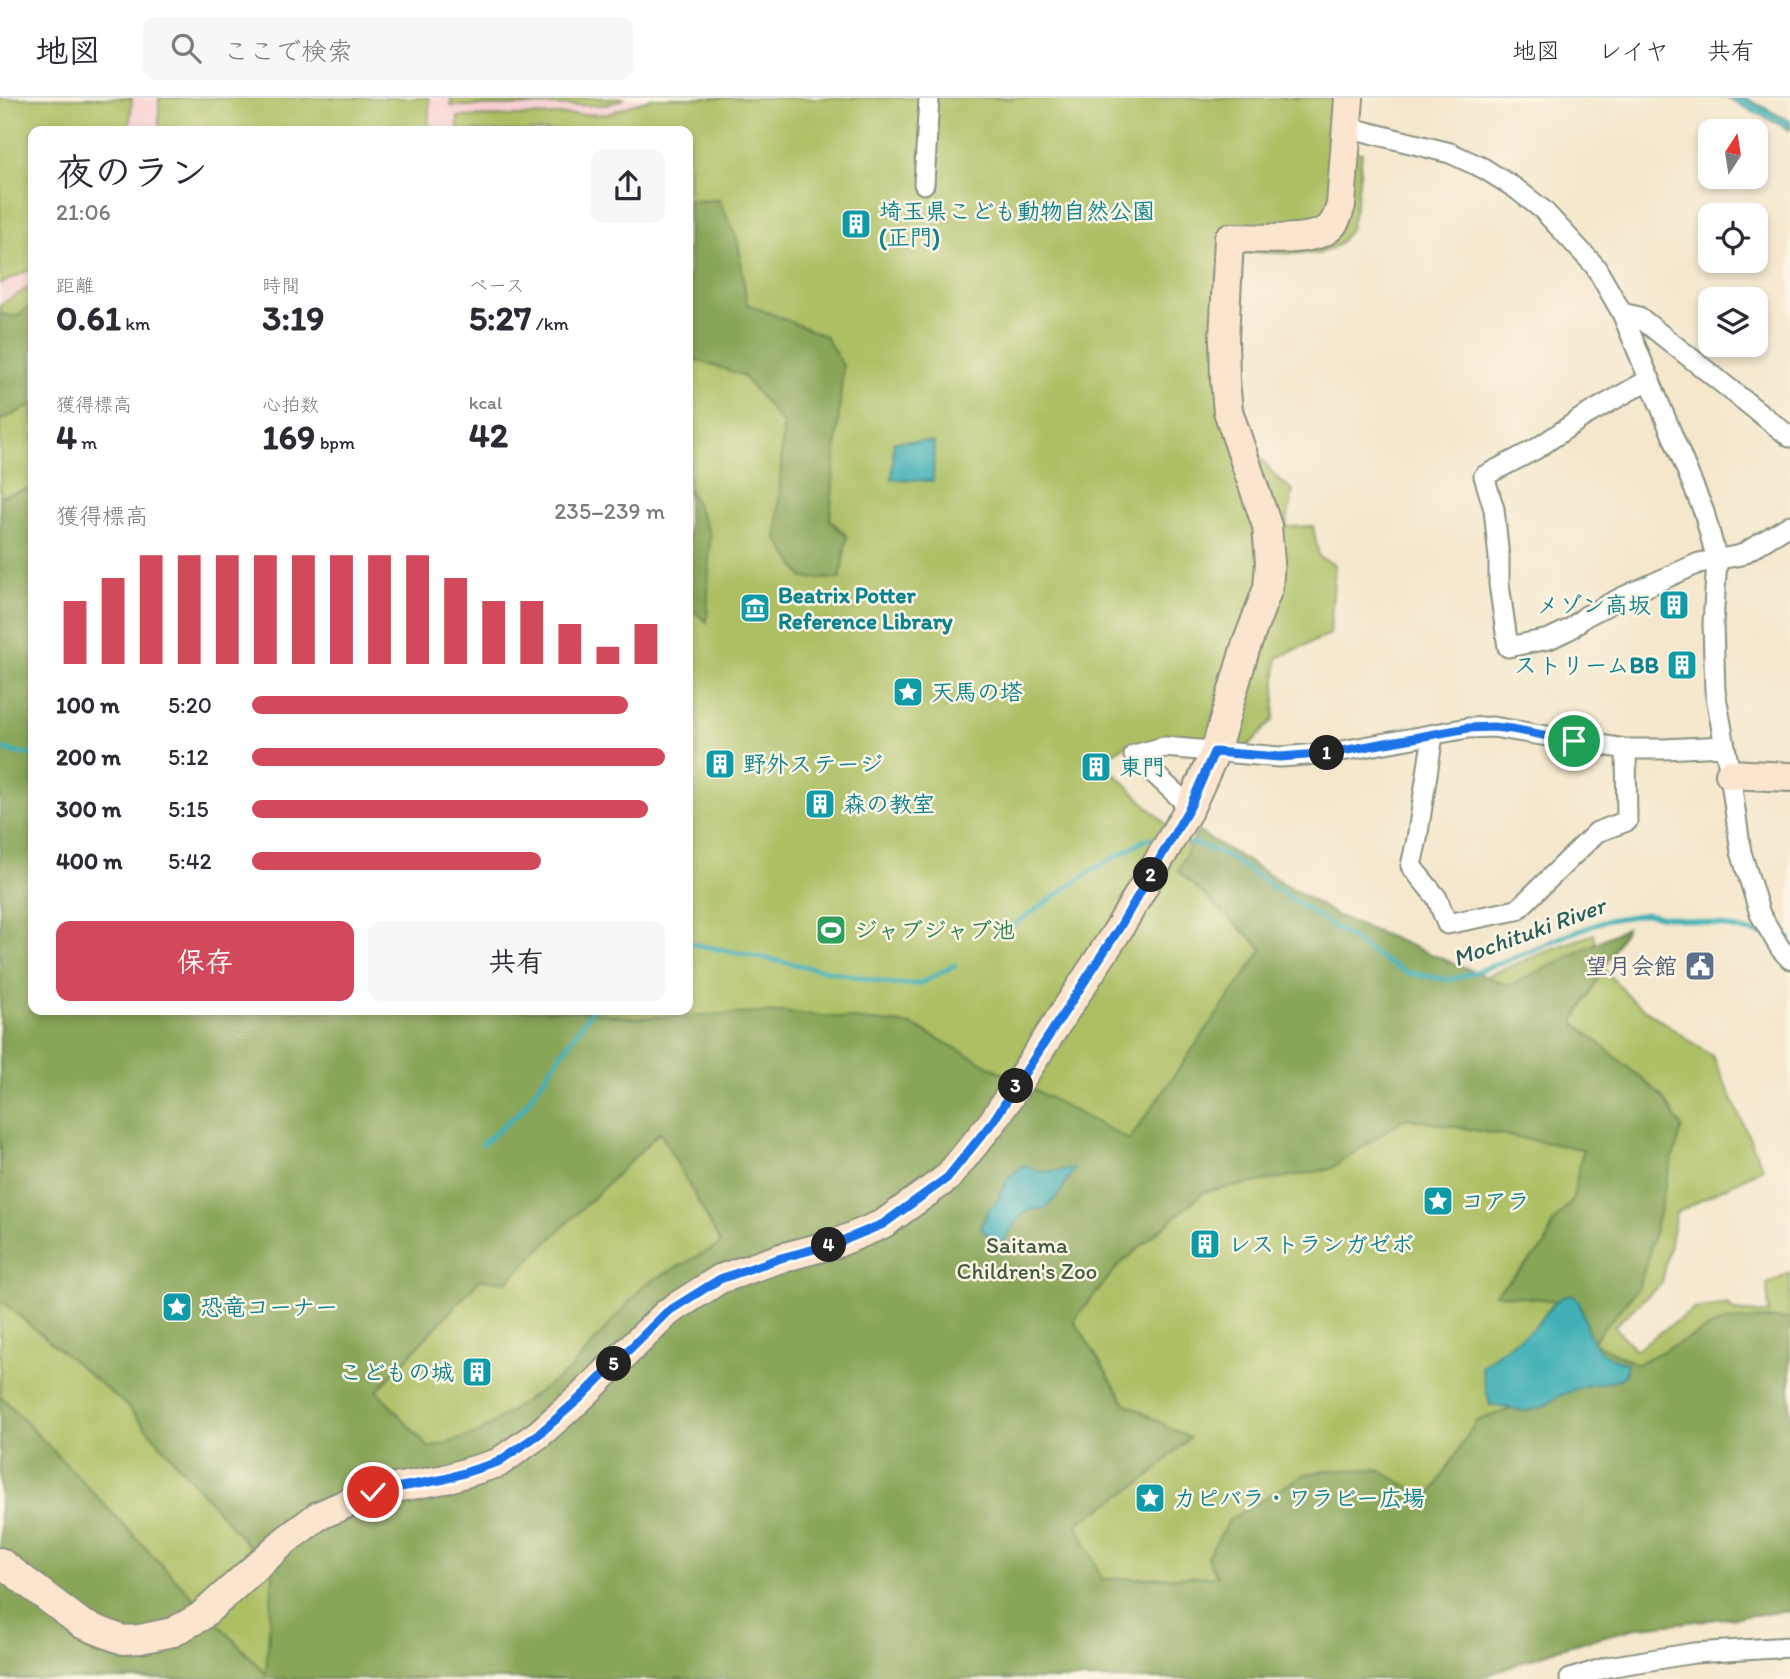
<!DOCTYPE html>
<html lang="ja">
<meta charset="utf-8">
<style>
:root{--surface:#fff;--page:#f7f7f7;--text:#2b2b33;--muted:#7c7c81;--line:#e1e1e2;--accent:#d1495b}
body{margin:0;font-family:Itim,"Klee One",sans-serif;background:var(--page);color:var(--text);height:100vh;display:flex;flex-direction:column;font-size:26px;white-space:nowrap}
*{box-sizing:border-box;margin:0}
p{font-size:23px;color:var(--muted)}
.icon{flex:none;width:38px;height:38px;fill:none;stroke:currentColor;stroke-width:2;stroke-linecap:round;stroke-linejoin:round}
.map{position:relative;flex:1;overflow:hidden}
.side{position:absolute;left:28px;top:28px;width:665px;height:889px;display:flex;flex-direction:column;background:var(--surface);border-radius:14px;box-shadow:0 4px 10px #0003}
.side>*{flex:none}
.needle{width:46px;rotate:12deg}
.fabs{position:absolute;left:1698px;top:21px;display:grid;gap:14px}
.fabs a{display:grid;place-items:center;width:70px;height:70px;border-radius:14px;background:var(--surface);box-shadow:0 4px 10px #0003;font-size:35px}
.pin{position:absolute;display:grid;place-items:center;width:60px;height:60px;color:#fff;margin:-30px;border:4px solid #fff;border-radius:50%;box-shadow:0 2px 7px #0007}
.km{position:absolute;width:35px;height:35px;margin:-18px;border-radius:50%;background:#222;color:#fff;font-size:19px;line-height:35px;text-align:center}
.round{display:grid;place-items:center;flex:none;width:74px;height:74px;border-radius:14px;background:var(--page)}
.headline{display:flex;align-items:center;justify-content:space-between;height:119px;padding:0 28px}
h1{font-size:38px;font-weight:700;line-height:52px}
.figures{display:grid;grid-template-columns:repeat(3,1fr);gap:10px;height:119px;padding:7px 28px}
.figures div{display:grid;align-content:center}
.figures b{font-size:35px;font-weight:700}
.figures small{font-size:19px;font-weight:400}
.figures p{font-size:19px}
.chart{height:196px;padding:14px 28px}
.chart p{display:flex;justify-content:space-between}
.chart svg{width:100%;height:126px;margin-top:7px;stroke:var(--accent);stroke-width:6}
.button{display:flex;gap:14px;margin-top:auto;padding:14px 28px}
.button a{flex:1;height:80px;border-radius:14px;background:var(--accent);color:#fff;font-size:28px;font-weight:700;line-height:80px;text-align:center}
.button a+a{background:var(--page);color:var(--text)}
ul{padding:0 28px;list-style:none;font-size:23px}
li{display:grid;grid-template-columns:112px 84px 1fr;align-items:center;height:52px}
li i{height:18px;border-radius:9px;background:var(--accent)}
header{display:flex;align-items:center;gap:42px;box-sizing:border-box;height:98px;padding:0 35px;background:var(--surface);border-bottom:2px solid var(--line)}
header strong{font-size:33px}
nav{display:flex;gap:38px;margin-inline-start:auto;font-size:24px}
.search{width:490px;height:63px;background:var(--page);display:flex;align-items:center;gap:18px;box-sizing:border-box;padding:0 24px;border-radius:14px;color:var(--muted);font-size:26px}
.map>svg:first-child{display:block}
</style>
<header>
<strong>地図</strong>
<div class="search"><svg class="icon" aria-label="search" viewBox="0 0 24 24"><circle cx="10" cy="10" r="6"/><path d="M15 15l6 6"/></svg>ここで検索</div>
<nav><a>地図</a><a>レイヤ</a><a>共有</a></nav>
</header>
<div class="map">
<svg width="1790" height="1581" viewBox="0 0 1790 1581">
<rect width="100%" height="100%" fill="#fcf5e5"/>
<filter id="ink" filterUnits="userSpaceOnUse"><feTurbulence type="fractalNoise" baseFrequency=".0143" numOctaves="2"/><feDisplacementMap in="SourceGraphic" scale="14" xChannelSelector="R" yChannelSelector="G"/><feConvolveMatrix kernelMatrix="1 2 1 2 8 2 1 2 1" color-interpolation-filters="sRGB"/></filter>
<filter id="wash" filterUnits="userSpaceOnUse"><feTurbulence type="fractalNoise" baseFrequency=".00686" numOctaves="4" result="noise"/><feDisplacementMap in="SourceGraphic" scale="28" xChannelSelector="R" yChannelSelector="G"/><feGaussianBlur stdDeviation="1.57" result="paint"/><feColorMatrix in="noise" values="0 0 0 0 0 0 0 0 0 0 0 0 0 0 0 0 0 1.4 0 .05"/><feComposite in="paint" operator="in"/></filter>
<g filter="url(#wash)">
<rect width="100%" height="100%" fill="#f4e7cc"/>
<path fill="#f7cfd2" d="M0 0H651L608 16 458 19V33H33V187L0 207Z"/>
<path fill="#acbf63" stroke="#667e4c" stroke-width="2" d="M0 0H132L129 33H33V170L0 186Z
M159 0H429V33H159Z
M451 0H625L607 7 451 8Z
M651 0H1343L1340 52 1362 55 1357 100 1350 131 1338 147 1319 156 1242 154 1238 229 1245 317 1251 340 1261 361 1278 381 1293 392 1286 429 1313 428 1319 459 1335 467 1330 536 1277 560 1274 621 1247 649 1183 645 1128 646 1101 662 1180 740 1283 827 1410 898 1487 878 1554 850 1594 836 1599 866 1633 903 1713 959 1763 1070 1676 1115 1662 1185 1614 1228 1635 1252 1694 1211 1727 1206 1734 1213 1769 1216 1767 1186 1790 1175V1513L1639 1529 1563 1549 1476 1581H81L0 1311V207L33 187V912H688V33H458V19L608 16Z"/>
<path fill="#89a659" stroke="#547246" stroke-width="2" fill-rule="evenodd" d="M719 102 738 143 747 206 825 238 843 268 830 422 847 438 840 481 803 480 777 440 783 326 742 277 688 259V103Z
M33 205V307L0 323V216L16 219Z
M688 389 710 436 707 524 688 509Z
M33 390V912H573L635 920 783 914 912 927 1129 1042 1263 851 1178 773 1197 733 1338 818 1509 888 1626 830 1574 924 1662 998 1682 1030 1668 1076 1648 1161 1638 1190 1592 1244 1637 1266 1723 1223 1790 1220V1513L1639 1529 1563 1549 1476 1581H0V1297L266 1576 273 1476 128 1309 0 1202V398ZM1405 1020 1583 1051 1572 1102 1552 1127 1545 1148 1495 1196 1558 1203 1596 1282 1476 1323 1429 1400 1377 1371 1332 1372 1305 1376 1230 1421 1207 1459 1217 1478 1102 1481 1077 1426 1148 1380 1189 1340 1125 1305 1074 1222 1118 1168 1204 1094 1330 1071ZM660 1034 721 1146 645 1186 570 1272 477 1336 429 1350 377 1293 480 1181 507 1184Z"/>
<path fill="#3fb0b6" stroke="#2f7675" stroke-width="2" d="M1726 0H1745L1790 23V32Z
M894 343 934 344 933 383 892 381Z
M1024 1067 1040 1074 1075 1071 1065 1085 1059 1097 1045 1111C1012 1110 1019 1132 998 1148L981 1130 986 1116 998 1101 1008 1080Z
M1573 1196C1580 1203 1581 1210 1584 1220 1591 1249 1599 1257 1627 1265L1625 1278 1615 1283 1583 1288 1559 1298 1543 1309 1526 1313 1490 1307 1481 1269C1497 1254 1513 1245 1531 1232 1548 1219 1549 1200 1573 1196Z"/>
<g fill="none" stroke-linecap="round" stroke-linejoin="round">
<path stroke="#3fb0b6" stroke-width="5" d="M0 650 18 655 33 656
M1190 745 1198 746 1230 760 1385 863 1408 875 1450 882 1504 864 1567 837 1608 822 1646 816 1709 825 1765 837
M1012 828 1090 774 1147 741H1162
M1779 838 1790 840
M688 845 893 886H919L955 867
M482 1046 521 1013 592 912"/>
</g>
</g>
<g filter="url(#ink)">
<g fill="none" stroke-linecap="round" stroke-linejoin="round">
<g stroke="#8a9280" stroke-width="23">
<path id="street" d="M1347 29 1450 55 1483 70 1515 90 1543 112 1595 168 1622 215 1704 414 1717 462 1713 526 1715 593 1730 676 1741 754 1760 816 1780 850 1790 861
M924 86 929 0
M1622 215 1639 219 1790 339
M1650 281 1583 319 1536 351 1484 378 1494 411 1499 460V486L1508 549 1549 541 1570 531 1586 518 1623 499 1699 465 1741 457 1790 427
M1433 637 1417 741 1411 768 1437 800 1447 826 1517 812 1597 734 1627 723 1626 651
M1190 709 1134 657 1164 649 1280 659 1331 655 1468 630 1493 629 1626 651H1664L1724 648
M1570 1581 1608 1569 1694 1555 1790 1549"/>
</g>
<g stroke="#8a9280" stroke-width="32">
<path id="secondary" d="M1730 676 1790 679
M0 1464 82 1526 123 1542 140 1541 173 1534 200 1519 286 1442 318 1418 373 1394 445 1381 498 1365 539 1336 580 1300 668 1214 720 1181 781 1160 837 1145 883 1126 947 1080 994 1022 1118 832 1190 709 1215 654 1245 551 1268 490 1270 464 1267 428 1228 313 1225 282 1224 241 1229 140C1254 140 1309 145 1328 131 1336 125 1338 116 1341 107L1349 0"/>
</g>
<use href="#street" stroke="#fff" stroke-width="19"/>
<use href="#secondary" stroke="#fce5cf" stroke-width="28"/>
</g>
</g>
<g fill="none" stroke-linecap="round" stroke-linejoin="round" filter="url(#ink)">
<g stroke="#fff" stroke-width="14">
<path id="route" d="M373 1394 445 1381 498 1364 539 1336 580 1300 667 1214 720 1181 781 1160 837 1145 883 1126 947 1080 994 1022 1118 832 1190 709 1214 654 1280 659 1331 655 1468 630 1493 629 1512 631 1574 643"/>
</g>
<use href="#route" stroke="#1a73e8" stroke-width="9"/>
</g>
<defs>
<g id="building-square" transform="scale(1.575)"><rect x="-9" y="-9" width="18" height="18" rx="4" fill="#0f9aa8" stroke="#fcf5e5"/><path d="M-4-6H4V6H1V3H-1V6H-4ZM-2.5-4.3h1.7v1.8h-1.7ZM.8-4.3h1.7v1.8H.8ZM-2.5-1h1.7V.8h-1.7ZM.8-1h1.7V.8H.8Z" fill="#fff"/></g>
<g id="museum-square" transform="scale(1.575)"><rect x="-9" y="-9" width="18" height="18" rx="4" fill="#0f9aa8" stroke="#fcf5e5"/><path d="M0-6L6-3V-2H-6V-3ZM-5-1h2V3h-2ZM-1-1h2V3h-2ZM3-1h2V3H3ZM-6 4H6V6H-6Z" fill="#fff"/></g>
<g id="sight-square" transform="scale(1.575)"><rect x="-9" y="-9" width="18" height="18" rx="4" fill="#0f9aa8" stroke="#fcf5e5"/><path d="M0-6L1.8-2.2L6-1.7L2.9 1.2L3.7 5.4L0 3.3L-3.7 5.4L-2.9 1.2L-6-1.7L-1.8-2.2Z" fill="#fff"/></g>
<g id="stadium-square" transform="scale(1.575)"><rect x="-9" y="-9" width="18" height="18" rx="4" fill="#2e9e5b" stroke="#fcf5e5"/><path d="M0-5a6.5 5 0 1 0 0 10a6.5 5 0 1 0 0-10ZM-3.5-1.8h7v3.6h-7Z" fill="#fff"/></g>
<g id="civic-square" transform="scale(1.575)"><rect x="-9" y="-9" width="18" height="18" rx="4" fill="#5c6f8a" stroke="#fcf5e5"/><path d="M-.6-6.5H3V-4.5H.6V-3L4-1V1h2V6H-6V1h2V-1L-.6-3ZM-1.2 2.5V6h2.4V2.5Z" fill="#fff"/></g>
</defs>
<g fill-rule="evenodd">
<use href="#building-square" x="856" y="126"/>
<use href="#building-square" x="1674" y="507"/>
<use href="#museum-square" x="755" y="510"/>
<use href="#building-square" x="1682" y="567"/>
<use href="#sight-square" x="908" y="594"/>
<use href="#building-square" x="720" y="666"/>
<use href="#building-square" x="1096" y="669"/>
<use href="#building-square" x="820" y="706"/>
<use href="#stadium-square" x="831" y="832"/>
<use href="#civic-square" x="1700" y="868"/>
<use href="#sight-square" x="1438" y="1103"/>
<use href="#building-square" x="1205" y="1146"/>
<use href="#sight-square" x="177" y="1209"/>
<use href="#building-square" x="477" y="1274"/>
<use href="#sight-square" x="1150" y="1400"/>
</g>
<g text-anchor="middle" stroke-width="5" stroke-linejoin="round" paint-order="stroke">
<g font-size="23" font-weight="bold" fill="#0d838f" stroke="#fcf5e5" text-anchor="start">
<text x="879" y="121">埼玉県こども動物自然公園<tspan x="879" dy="26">(正門)</tspan></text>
<text x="778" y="505">Beatrix Potter<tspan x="778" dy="26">Reference Library</tspan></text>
<text x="1651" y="515" text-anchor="end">メゾン高坂</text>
<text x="1659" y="575" text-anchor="end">ストリームBB</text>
<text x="931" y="602">天馬の塔</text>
<text x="743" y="674">野外ステージ</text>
<text x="1119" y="677">東門</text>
<text x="843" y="714">森の教室</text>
<text x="1461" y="1111">コアラ</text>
<text x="1228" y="1154">レストランガゼボ</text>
<text x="200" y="1217">恐竜コーナー</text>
<text x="454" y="1282" text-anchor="end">こどもの城</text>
<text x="1173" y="1408">カピバラ・ワラビー広場</text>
</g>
<g font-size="23" font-weight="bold" fill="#27864d" stroke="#fcf5e5" text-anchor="start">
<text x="854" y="840">ジャブジャブ池</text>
</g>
<g font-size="23" font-weight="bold" fill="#4e5e75" stroke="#fcf5e5" text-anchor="end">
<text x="1677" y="876">望月会館</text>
</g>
<g font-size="23" fill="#425e40" stroke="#fcf5e5">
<text x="1027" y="1155">Saitama<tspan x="1027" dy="26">Children's Zoo</tspan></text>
</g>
<g font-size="24" font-style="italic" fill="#29605b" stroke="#fcf5e5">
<text transform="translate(1529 834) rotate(-20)" y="8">Mochituki River</text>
</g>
</g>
</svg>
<div class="fabs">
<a><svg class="needle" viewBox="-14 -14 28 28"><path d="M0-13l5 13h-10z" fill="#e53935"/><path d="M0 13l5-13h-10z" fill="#7c7c81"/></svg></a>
<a><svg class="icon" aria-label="locate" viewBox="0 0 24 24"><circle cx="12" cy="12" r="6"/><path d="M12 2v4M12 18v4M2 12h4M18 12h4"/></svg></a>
<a><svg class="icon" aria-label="layers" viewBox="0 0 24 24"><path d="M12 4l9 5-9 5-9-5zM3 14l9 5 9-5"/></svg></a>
</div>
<div class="pin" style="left:1574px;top:643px;background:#1e9e55"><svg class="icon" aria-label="arrive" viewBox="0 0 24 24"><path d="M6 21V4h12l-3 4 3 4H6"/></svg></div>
<div class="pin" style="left:373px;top:1394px;background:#d93025"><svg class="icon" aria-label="check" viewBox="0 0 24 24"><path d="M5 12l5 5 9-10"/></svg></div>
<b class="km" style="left:1327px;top:655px">1</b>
<b class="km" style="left:1151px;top:777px">2</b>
<b class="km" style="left:1016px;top:988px">3</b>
<b class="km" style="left:829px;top:1147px">4</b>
<b class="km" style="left:614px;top:1266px">5</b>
<section class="side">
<div class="headline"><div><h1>夜のラン</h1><p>21:06</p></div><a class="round"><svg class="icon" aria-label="share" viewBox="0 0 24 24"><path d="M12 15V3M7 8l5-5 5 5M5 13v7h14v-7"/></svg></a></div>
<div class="figures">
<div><p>距離</p><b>0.61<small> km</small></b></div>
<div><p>時間</p><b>3:19</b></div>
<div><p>ペース</p><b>5:27<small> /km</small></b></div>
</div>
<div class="figures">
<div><p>獲得標高</p><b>4<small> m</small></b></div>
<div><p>心拍数</p><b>169<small> bpm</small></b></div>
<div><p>kcal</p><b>42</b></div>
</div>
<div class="chart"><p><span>獲得標高</span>235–239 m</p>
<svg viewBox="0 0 160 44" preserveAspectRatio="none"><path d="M5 44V22M15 44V14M25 44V6M35 44V6M45 44V6M55 44V6M65 44V6M75 44V6M85 44V6M95 44V6M105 44V14M115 44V22M125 44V22M135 44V30M145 44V38M155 44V30"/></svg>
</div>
<ul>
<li><b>100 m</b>5:20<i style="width:91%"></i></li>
<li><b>200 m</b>5:12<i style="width:100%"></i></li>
<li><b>300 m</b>5:15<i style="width:96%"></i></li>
<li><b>400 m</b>5:42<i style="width:70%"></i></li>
</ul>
<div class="button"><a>保存</a><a>共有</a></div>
</section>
</div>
